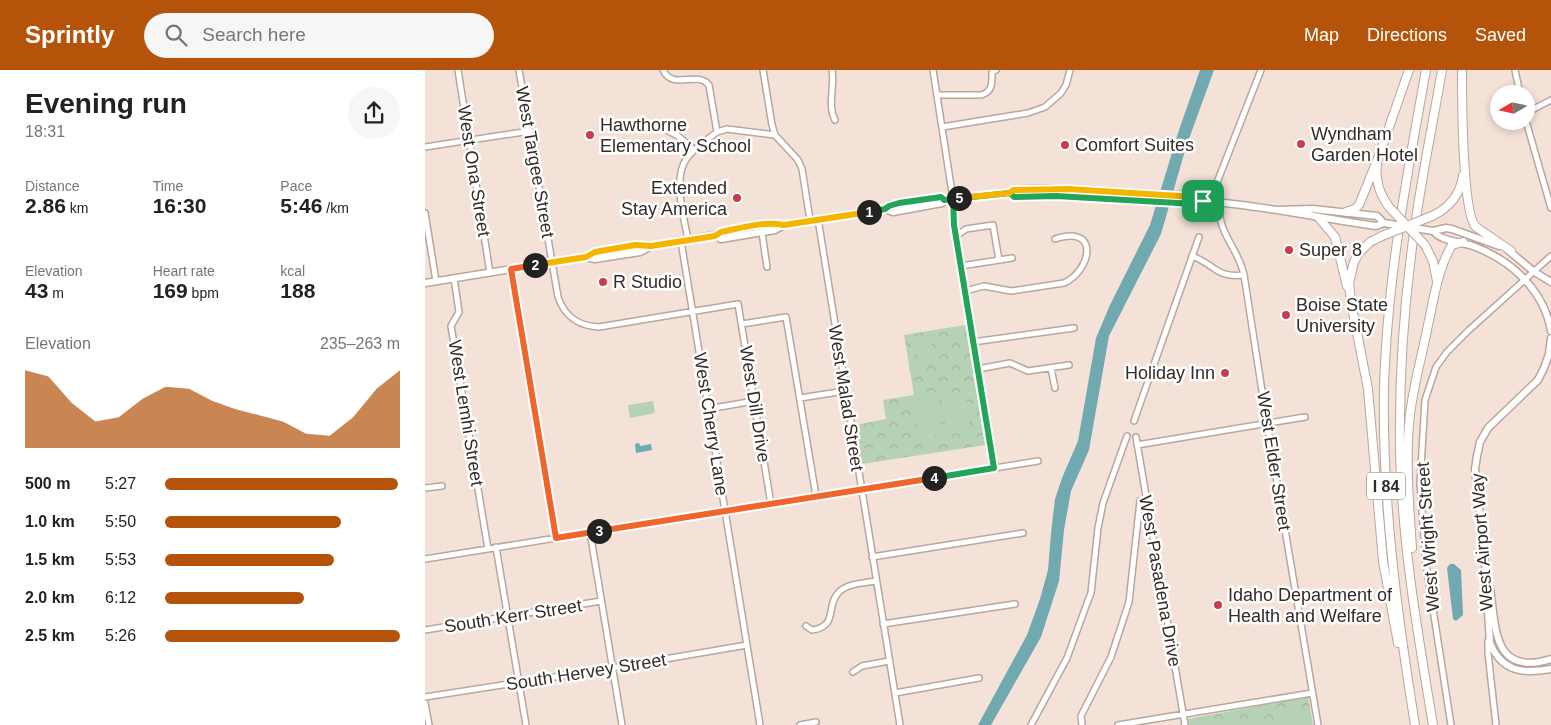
<!DOCTYPE html>
<meta charset="utf-8">
<style>
:root{--surface:#fff;--page:#f6f6f6;--text:#222;--muted:#767676;--accent:#b45309}
body{margin:0;font-family:Arial,sans-serif;background:var(--page);color:var(--text);height:100vh;display:flex;flex-direction:column;font-size:19px;white-space:nowrap}
*{box-sizing:border-box;margin:0}
p{font-size:16px;color:var(--muted)}
.icon{flex:none;width:28px;height:28px;fill:none;stroke:currentColor;stroke-width:2;stroke-linecap:round;stroke-linejoin:round}
.map{position:relative;flex:1;overflow:hidden}
.side{display:flex;flex-direction:column;background:var(--surface);width:425px}
.side>*{flex:none}
.needle{width:32px;rotate:261deg}
.tools{position:absolute;left:1065px;top:15px;display:grid;gap:10px}
.tools a{display:grid;place-items:center;width:45px;height:45px;border-radius:50%;background:var(--surface);box-shadow:0 2px 8px #0003;font-size:25px}
.pin{position:absolute;display:grid;place-items:center;width:42px;height:42px;color:#fff;margin:-21px;border-radius:10px;box-shadow:0 2px 8px #0006}
.km{position:absolute;width:25px;height:25px;margin:-12px;border-radius:50%;background:#222;color:#fff;font-size:14px;line-height:25px;text-align:center}
.round{display:grid;place-items:center;flex:none;width:52px;height:52px;border-radius:26px;background:var(--page)}
.summary{display:flex;align-items:center;justify-content:space-between;height:85px;padding:0 25px}
h1{font-size:28px;font-weight:600;line-height:38px}
.stats{display:grid;grid-template-columns:repeat(3,1fr);gap:8px;height:85px;padding:5px 25px}
.stats div{display:grid;align-content:center}
.stats b{font-size:21px;font-weight:600}
.stats small{font-size:14px;font-weight:400}
.stats p{font-size:14px}
.chart{height:140px;padding:10px 25px}
.chart p{display:flex;justify-content:space-between}
.chart svg{width:100%;height:90px;margin-top:5px;fill:var(--accent);opacity:.7}
ul{padding:0 25px;list-style:none;font-size:16px}
li{display:grid;grid-template-columns:80px 60px 1fr;align-items:center;height:38px}
li i{height:12px;border-radius:6px;background:var(--accent)}
header{display:flex;align-items:center;gap:30px;box-sizing:border-box;height:70px;padding:0 25px;background:var(--accent);color:#fff}
header strong{font-size:24px}
nav{display:flex;gap:28px;margin-inline-start:auto;font-size:18px}
.search{width:350px;height:45px;background:var(--page);display:flex;align-items:center;gap:12px;box-sizing:border-box;padding:0 18px;border-radius:28px;color:var(--muted);font-size:19px}
main{display:flex;flex:1;min-height:0}
.map>svg:first-child{display:block}
</style>
<header>
<strong>Sprintly</strong>
<div class="search"><svg class="icon" aria-label="search" viewBox="0 0 24 24"><circle cx="10" cy="10" r="6"/><path d="M15 15l6 6"/></svg>Search here</div>
<nav><a>Map</a><a>Directions</a><a>Saved</a></nav>
</header>
<main>
<section class="side">
<div class="summary"><div><h1>Evening run</h1><p>18:31</p></div><a class="round"><svg class="icon" aria-label="share" viewBox="0 0 24 24"><path d="M12 15V3M7 8l5-5 5 5M5 13v7h14v-7"/></svg></a></div>
<div class="stats">
<div><p>Distance</p><b>2.86<small> km</small></b></div>
<div><p>Time</p><b>16:30</b></div>
<div><p>Pace</p><b>5:46<small> /km</small></b></div>
</div>
<div class="stats">
<div><p>Elevation</p><b>43<small> m</small></b></div>
<div><p>Heart rate</p><b>169<small> bpm</small></b></div>
<div><p>kcal</p><b>188</b></div>
</div>
<div class="chart"><p><span>Elevation</span>235–263 m</p>
<svg viewBox="0 0 160 44" preserveAspectRatio="none"><path d="M0 44V6L10 9L20 22L30 31L40 29L50 20L60 14L70 15L80 21L90 25L100 28L110 31L120 37L130 38L140 29L150 15L160 6V44z"/></svg>
</div>
<ul>
<li><b>500 m</b>5:27<i style="width:99%"></i></li>
<li><b>1.0 km</b>5:50<i style="width:75%"></i></li>
<li><b>1.5 km</b>5:53<i style="width:72%"></i></li>
<li><b>2.0 km</b>6:12<i style="width:59%"></i></li>
<li><b>2.5 km</b>5:26<i style="width:100%"></i></li>
</ul>
</section>
<div class="map">
<svg width="1126" height="655" viewBox="0 0 1126 655">
<defs>
<pattern id="grass-tufts" width="24" height="20" patternUnits="userSpaceOnUse" patternTransform="scale(1.25)"><rect width="24" height="20" fill="#b6d2b5"/><path d="M3 7l-1-3M5 7V3M7 7l1-3M15 17l-1-3M17 17v-4M19 17l1-3" fill="none" stroke="#9db49c"/></pattern>
<pattern id="forest-crowns" width="20" height="18" patternUnits="userSpaceOnUse" patternTransform="scale(1.25)"><rect width="20" height="18" fill="#b6d2b5"/><path d="M2 6a3 3 0 1 1 6 0M12 15a3 3 0 1 1 6 0" fill="none" stroke="#9db49c"/></pattern>
</defs>
<rect width="100%" height="100%" fill="#f4e1d8"/>
<path fill="url(#grass-tufts)" d="M605 122H651L723 127V129Z"/>
<path fill="url(#forest-crowns)" d="M540 255 560 375 437 394 431 355 461 349 458 330 489 325 479 265Z
M883 627 888 655H764L763 649Z"/>
<path fill="#b6d2b5" d="M506 269 507 276 491 279 490 271Z
M508 279 509 286 493 289 492 282Z
M540 323 546 361 522 365 516 326Z
M512 327 517 365 493 369 487 330Z
M228 331 230 343 205 348 203 335Z
M874 641 876 649 859 652 858 644Z"/>
<path fill="#70a9af" d="M775 0H789L761 77 736 164 684 266 664 380 646 421 639 460 634 511 616 567 566 655H553L602 565 615 529 623 500 626 463 630 429 637 408 653 371 671 268 685 235 725 155 754 60Z
M214 373 215 376 226 374 227 380 211 383 210 374Z
M1025 494H1029L1036 500 1038 545 1031 551 1028 549 1022 498Z"/>
<g fill="none" stroke-linecap="round" stroke-linejoin="round">
<g stroke="#b9a79d" stroke-width="8">
<path id="minor" d="M33 0 65 203
M94 0 133 227C140 247 153 256 174 257L313 234 346 434
M238 0C248 21 272 0 284 15L292 62C282 70 269 78 262 88 247 108 259 147 263 170
M338 0 347 55 350 65 373 90 377 99 385 150
M407 0C410 17 402 35 410 50
M508 0 528 129 531 166 569 398
M836 0 791 115C792 130 793 145 798 158 805 176 815 186 819 205L842 353 893 655
M1090 0 1095 24
M512 25H556C568 22 567 12 567 2L571 0
M1101 43 1126 30
M1101 51 1126 138
M517 57 603 43 620 37 636 23 641 15 645 0
M243 61 253 66 269 80
M292 62 302 59 350 65
M0 77 105 61
M0 143 11 211
M393 149 475 655
M337 163 342 197
M531 166 541 159 568 155 574 190
M256 171 335 655
M767 186C791 195 790 208 819 205
M536 196 587 188
M86 199 131 468
M29 208 34 242 26 256 63 479
M540 221 559 216 586 221 639 213C667 200 675 154 630 169
M317 254 361 247 391 426
M548 272 649 258
M626 298 630 318
M553 299 585 293 603 301 644 295
M375 328 420 321
M283 339 329 331
M709 351 774 167
M711 367 760 655
M712 375 880 347
M0 418 17 416
M165 462 197 655
M71 477 101 655
M447 487 598 463
M0 489 613 391
M458 554 590 534
M381 556 387 560C414 556 400 536 414 522 423 513 440 513 451 511
M0 560 176 531
M1063 571V583L1071 655
M428 602 437 596 464 591
M470 623 554 608
M0 627 187 598 322 575
M0 633 4 655
M375 655 391 652
M606 655 642 588 661 536 666 523 673 458 678 433 702 366
M657 655 656 646 686 587 704 532 715 431
M693 655 887 623
M1026 655 1001 494 995 414 1000 330 1011 297 1022 282 1044 260 1126 186"/>
</g>
<g stroke="#b9a79d" stroke-width="9">
<path id="major" d="M585 123 588 120C633 116 679 121 724 124 741 125 762 123 778 131 836 135 893 148 951 156L959 153 952 146 888 139 851 140
M460 139 468 142 517 133 519 130
M1008 161C1011 164 1015 167 1018 168 1027 172 1038 173 1048 176 1086 190 1119 220 1126 261
M1008 161 1021 158 1027 159 1074 176
M290 165 296 169 350 160 359 155
M1083 180 1108 201 1126 212
M161 187 170 189 215 182 226 176
M0 213 161 187 170 182 210 175 226 176 290 165 296 162C316 158 338 151 359 155L460 139 465 135 516 127 519 130 585 123 589 127 631 126 769 134 778 131
M1126 268 1124 284 1119 298 1113 310 1063 358 1055 372 1052 386 1050 399 1060 493 1065 573C1077 602 1098 604 1126 599
M1065 518C1071 559 1068 607 1126 589"/>
</g>
<g stroke="#b9a79d" stroke-width="10">
<path id="highway" d="M1037 0C1037 25 1037 144 1051 157L1086 181
M952 95C950 112 955 124 964 137
M921 142 930 139 934 135 954 86 984 0
M1007 146C1024 138 1035 125 1038 106
M894 148 910 167 922 216
M957 166 945 172 934 183 929 192 924 213 926 232 943 319 958 491 973 573
M1000 175 1008 191 1012 211
M987 478C984 434 980 389 985 344 989 314 997 285 1003 255 1009 228 1013 198 1027 175L1038 172
M990 655C972 543 957 431 959 318 962 210 982 105 1001 0
M1008 655C993 565 977 474 975 382 974 314 978 246 987 178 994 119 1007 59 1017 0"/>
</g>
<use href="#minor" stroke="#fff" stroke-width="5"/>
<use href="#major" stroke="#fff" stroke-width="6"/>
<use href="#highway" stroke="#fff" stroke-width="8"/>
<g stroke="#b9a79d" stroke-width="9" stroke-linecap="butt">
<path id="major-bridge" d="M959 153 1008 161"/>
</g>
<g stroke="#b9a79d" stroke-width="10" stroke-linecap="butt">
<path id="highway-bridge" d="M964 137 1000 175
M957 166 1007 146"/>
</g>
<use href="#major-bridge" stroke="#fff" stroke-width="6"/>
<use href="#highway-bridge" stroke="#fff" stroke-width="8"/>
</g>
<g fill="none" stroke-linecap="round" stroke-linejoin="round">
<g stroke="#fff" stroke-width="10">
<path id="split-1" d="M444 142 460 139 464 136 474 133 516 127 519 130 585 123 589 127 631 126 770 134 778 131"/>
</g>
<g stroke="#fff" stroke-width="10">
<path id="split-2" d="M110 195 161 187 170 182 210 175 226 176 290 166 296 162C316 158 338 151 359 155L444 142"/>
</g>
<g stroke="#fff" stroke-width="10">
<path id="split-3" d="M110 195 86 199 131 468 174 461"/>
</g>
<g stroke="#fff" stroke-width="10">
<path id="split-4" d="M174 461 509 408"/>
</g>
<g stroke="#fff" stroke-width="10">
<path id="split-5" d="M509 408 569 398 529 155 528 129 534 128"/>
</g>
<g stroke="#fff" stroke-width="10">
<path id="split-6" d="M534 128 585 123 588 120 643 119 770 127 778 131"/>
</g>
<use href="#split-1" stroke="#22a559" stroke-width="6"/>
<use href="#split-2" stroke="#f5b400" stroke-width="6"/>
<use href="#split-3" stroke="#f0652b" stroke-width="6"/>
<use href="#split-4" stroke="#f0652b" stroke-width="6"/>
<use href="#split-5" stroke="#22a559" stroke-width="6"/>
<use href="#split-6" stroke="#f5b400" stroke-width="6"/>
</g>
<g fill="#cb3b49" stroke="#fff" stroke-width="2">
<circle cx="165" cy="65" r="5"/>
<circle cx="876" cy="74" r="5"/>
<circle cx="640" cy="75" r="5"/>
<circle cx="312" cy="128" r="5"/>
<circle cx="864" cy="180" r="5"/>
<circle cx="178" cy="212" r="5"/>
<circle cx="861" cy="245" r="5"/>
<circle cx="800" cy="303" r="5"/>
<circle cx="793" cy="535" r="5"/>
</g>
<g text-anchor="middle" stroke-width="5" stroke-linejoin="round" paint-order="stroke">
<rect fill="#fff" stroke="#706b68" stroke-width="1" x="942" y="402.5" width="38" height="27" rx="4"/>
<g font-size="16" font-weight="bold" fill="#322b27">
<text x="961" y="422">I 84</text>
</g>
<g font-size="18" fill="#322b27" stroke="#fff" text-anchor="start">
<text x="175" y="61">Hawthorne<tspan x="175" dy="21">Elementary School</tspan></text>
<text x="886" y="70">Wyndham<tspan x="886" dy="21">Garden Hotel</tspan></text>
<text x="650" y="81">Comfort Suites</text>
<text x="302" y="124" text-anchor="end">Extended<tspan x="302" dy="21">Stay America</tspan></text>
<text x="874" y="186">Super 8</text>
<text x="188" y="218">R Studio</text>
<text x="871" y="241">Boise State<tspan x="871" dy="21">University</tspan></text>
<text x="790" y="309" text-anchor="end">Holiday Inn</text>
<text x="803" y="531">Idaho Department of<tspan x="803" dy="21">Health and Welfare</tspan></text>
</g>
<g font-size="18" fill="#322b27" stroke="#fff">
<text transform="translate(110 92) rotate(80)" y="6">West Targee Street</text>
<text transform="translate(49 101) rotate(81)" y="6">West Ona Street</text>
<text transform="translate(421 328) rotate(81)" y="6">West Malad Street</text>
<text transform="translate(330 334) rotate(81)" y="6">West Dill Drive</text>
<text transform="translate(41 343) rotate(81)" y="6">West Lemhi Street</text>
<text transform="translate(286 354) rotate(81)" y="6">West Cherry Lane</text>
<text transform="translate(849 391) rotate(81)" y="6">West Elder Street</text>
<text transform="translate(1003 467) rotate(-94)" y="6">West Wright Street</text>
<text transform="translate(1057 472) rotate(-94)" y="6">West Airport Way</text>
<text transform="translate(735 511) rotate(80)" y="6">West Pasadena Drive</text>
<text transform="translate(88 546) rotate(-9)" y="6">South Kerr Street</text>
<text transform="translate(161 602) rotate(-9)" y="6">South Hervey Street</text>
</g>
</g>
</svg>
<div class="tools">
<a><svg class="needle" viewBox="-14 -14 28 28"><path d="M0-13l5 13h-10z" fill="#e53935"/><path d="M0 13l5-13h-10z" fill="#767676"/></svg></a>
</div>
<div class="pin" style="left:778px;top:131px;background:#1e9e55"><svg class="icon" aria-label="arrive" viewBox="0 0 24 24"><path d="M6 21V4h12l-3 4 3 4H6"/></svg></div>
<b class="km" style="left:444px;top:142px">1</b>
<b class="km" style="left:110px;top:195px">2</b>
<b class="km" style="left:174px;top:461px">3</b>
<b class="km" style="left:509px;top:408px">4</b>
<b class="km" style="left:534px;top:128px">5</b>
</div>
</main>
